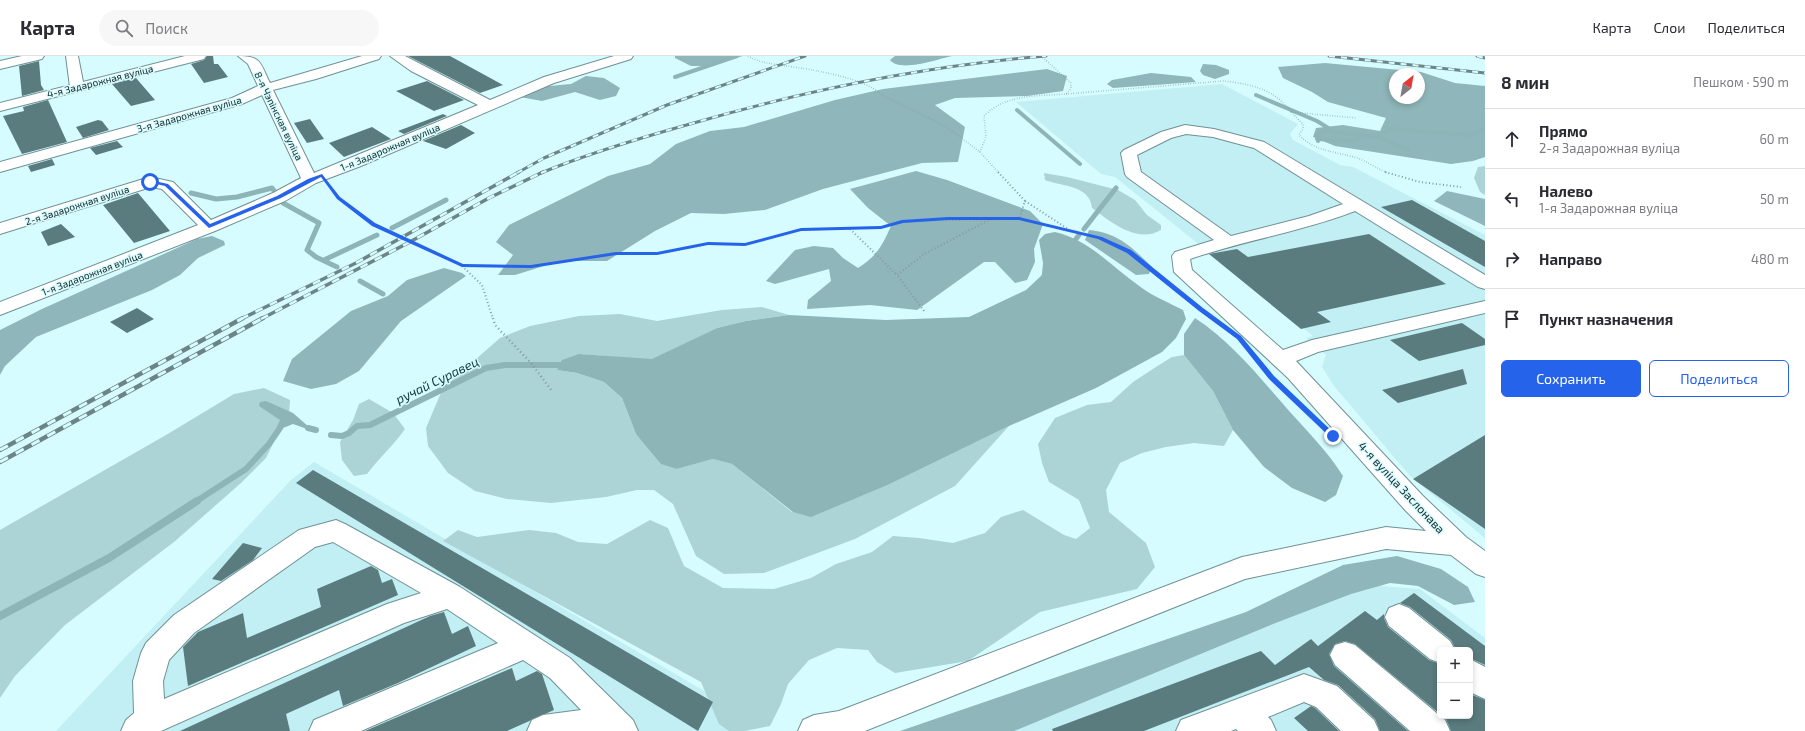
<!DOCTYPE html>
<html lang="ru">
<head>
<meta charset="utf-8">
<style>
	:root { --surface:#fff; --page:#f7f7f7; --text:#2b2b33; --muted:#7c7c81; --line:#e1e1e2; --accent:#2563eb }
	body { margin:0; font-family:"Exo 2",sans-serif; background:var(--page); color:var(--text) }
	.controls { position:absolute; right:12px; bottom:12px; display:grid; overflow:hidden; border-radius:6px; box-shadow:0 2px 6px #0003 }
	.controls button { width:36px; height:36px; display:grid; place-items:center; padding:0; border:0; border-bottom:1px solid var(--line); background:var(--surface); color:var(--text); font:20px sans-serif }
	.compass { position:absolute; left:1389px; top:12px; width:36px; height:36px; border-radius:50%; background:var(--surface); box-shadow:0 2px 6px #0003; rotate:31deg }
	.stop { position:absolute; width:12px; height:12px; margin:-9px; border:3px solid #2563eb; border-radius:50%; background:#fff }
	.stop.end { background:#2563eb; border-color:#fff; box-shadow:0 1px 4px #0008 }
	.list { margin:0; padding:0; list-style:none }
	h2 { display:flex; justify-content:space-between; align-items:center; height:52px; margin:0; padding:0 16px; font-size:17px }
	h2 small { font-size:13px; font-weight:400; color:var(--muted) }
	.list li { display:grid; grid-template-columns:26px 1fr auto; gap:12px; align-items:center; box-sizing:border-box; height:60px; padding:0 16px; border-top:1px solid var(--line) }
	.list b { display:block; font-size:15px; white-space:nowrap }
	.list p { margin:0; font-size:13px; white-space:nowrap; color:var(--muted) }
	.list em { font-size:13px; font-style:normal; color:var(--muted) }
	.actions { display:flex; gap:8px; padding:12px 16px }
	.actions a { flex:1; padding:9px 0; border:1px solid var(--accent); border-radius:6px; text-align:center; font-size:14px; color:var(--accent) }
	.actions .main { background:var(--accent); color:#fff }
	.icon { flex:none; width:22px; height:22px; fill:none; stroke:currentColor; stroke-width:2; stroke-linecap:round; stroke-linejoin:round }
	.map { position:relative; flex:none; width:1485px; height:675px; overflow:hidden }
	header { display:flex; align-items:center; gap:24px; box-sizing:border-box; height:56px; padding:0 20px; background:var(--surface); border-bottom:1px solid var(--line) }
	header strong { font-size:19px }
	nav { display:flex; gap:22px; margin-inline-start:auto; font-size:14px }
	.search { width:280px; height:36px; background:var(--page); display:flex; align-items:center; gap:10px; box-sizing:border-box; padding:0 14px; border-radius:22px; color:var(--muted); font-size:15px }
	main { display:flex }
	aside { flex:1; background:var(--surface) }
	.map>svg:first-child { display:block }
	.built { fill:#c1eff3; fill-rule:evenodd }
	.green { fill:#acd4d7 }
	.forest { fill:#8fb6ba; fill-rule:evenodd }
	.water { fill:#8db4b7 }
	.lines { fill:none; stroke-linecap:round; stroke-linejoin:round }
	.stream-far3 { stroke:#8db4b7; stroke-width:4 }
	.stream-far2 { stroke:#8db4b7; stroke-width:5 }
	.stream-far1 { stroke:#8db4b7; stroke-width:6 }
	.stream { stroke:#8db4b7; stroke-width:8 }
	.building { fill:#5a7c7f }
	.minor-casing { stroke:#6f9194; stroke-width:2 }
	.major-casing { stroke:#6f9194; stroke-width:2 }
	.path-far2 { stroke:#809b9d; stroke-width:1.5; stroke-dasharray:0.5 2; stroke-linecap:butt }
	.path-far1 { stroke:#809b9d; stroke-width:2; stroke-dasharray:1 2.5; stroke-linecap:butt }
	.path { stroke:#809b9d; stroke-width:2.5; stroke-dasharray:1 3; stroke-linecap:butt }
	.minor { fill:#fff; fill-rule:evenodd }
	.major { fill:#fff; fill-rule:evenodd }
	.rail-far2-casing { stroke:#6c8486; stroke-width:3 }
	.rail-far1-casing { stroke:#6c8486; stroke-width:3.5 }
	.rail-casing { stroke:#6c8486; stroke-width:4.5 }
	.rail-far2 { stroke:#d6fcff; stroke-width:2; stroke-dasharray:6; stroke-linecap:butt }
	.rail-far1 { stroke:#d6fcff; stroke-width:2.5; stroke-dasharray:8; stroke-linecap:butt }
	.rail { stroke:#d6fcff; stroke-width:3; stroke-dasharray:9; stroke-linecap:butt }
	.route { fill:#2563eb }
	.labels { text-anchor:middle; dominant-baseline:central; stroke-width:3; stroke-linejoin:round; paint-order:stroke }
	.far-street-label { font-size:10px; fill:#182627; stroke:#d6fcff }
	.street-label { font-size:12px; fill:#182627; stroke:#d6fcff }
	.water-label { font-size:13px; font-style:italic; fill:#12393c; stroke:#d6fcff }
</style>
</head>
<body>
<header>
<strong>Карта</strong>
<div class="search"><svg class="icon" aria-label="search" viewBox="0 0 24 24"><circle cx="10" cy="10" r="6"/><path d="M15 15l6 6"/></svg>Поиск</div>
<nav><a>Карта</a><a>Слои</a><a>Поделиться</a></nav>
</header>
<main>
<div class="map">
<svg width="1485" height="675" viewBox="0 0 1485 675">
	<rect width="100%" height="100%" fill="#d6fcff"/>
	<path class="built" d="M 1222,28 L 1298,68 L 1290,78 L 1293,84 L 1340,109 L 1353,111 L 1485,179 L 1485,482 L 1410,420 L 1334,330 L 1322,311 L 1326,299 L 1306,282 L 1313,280 L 1115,121 L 1101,118 L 1016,46 Z
		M 314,406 L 718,643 L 749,675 L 56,675 L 291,424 Z
		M 1356,528 L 1420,533 L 1485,582 L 1485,675 L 1013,675 ZM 1440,594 L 1470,594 L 1470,660 L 1440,660 Z"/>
	<path class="green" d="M 1485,110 L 1485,139 L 1480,136 L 1474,122 L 1478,111 Z
		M 1044,117 L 1067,121 L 1118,134 L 1135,144 L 1147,159 L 1161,169 L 1161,174 C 1137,188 1111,166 1092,152 C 1090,129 1063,131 1045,124 Z
		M 762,251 L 789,259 L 746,265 L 717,272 L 652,304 L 579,298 L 557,314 L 577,317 L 604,326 L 622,342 L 636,378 L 677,413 L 713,403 L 732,408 L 792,456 L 892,427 L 1009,370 L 955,430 L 855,483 L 764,517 L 724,518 L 696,500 L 673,448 L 654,434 L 637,434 L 606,441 L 551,447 L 507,443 L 475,435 L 448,417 L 428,390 L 426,372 L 443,332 L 500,282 L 530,270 L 579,260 L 620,258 L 657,265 L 722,254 Z
		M 1184,299 L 1213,335 L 1233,374 L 1224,390 L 1194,387 L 1166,391 L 1142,397 L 1120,407 L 1106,434 L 1109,456 L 1146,487 L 1155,511 L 1137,533 L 1040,556 L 968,605 L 895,617 L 877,606 L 868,594 L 837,592 L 809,604 L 788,628 L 781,648 L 770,670 L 744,675 L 729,675 L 719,668 L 701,626 L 443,485 L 458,474 L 477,481 L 529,474 L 556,477 L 578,486 L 607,488 L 650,464 L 668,472 L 684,510 L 723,532 L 774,533 L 811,522 L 836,508 L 872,496 L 893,480 L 919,482 L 953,487 L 985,477 L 1001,461 L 1023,454 L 1064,479 L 1076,483 L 1090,472 L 1079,444 L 1049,426 L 1042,407 L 1038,388 L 1055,362 L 1087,349 L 1111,346 L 1133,326 L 1159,309 L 1172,301 Z
		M 264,332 L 290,344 L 289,359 L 284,365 L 266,402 L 241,427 L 174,486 L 65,569 L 15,620 L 0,642 L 0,474 L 166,379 L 234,338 Z
		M 369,343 L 393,357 L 405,373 C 394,389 379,402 367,418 L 354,420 L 342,404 L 340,386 L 353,364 L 359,348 Z"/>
	<path class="forest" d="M 675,0 L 743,0 L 706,10 L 691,10 L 675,2 Z
		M 895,0 L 952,0 C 938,3 900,17 890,4 Z
		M 1325,7 L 1421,16 L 1455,27 L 1485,30 L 1485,101 L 1473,105 L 1451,108 L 1335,90 L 1313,81 L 1316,72 L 1343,69 L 1380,75 L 1386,62 L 1328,46 L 1312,36 L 1283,22 L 1278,11 ZM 1395,18 L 1419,18 L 1419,42 L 1395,42 Z
		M 1203,8 L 1216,9 L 1229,14 L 1229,18 L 1215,23 L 1203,19 L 1200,15 Z
		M 1047,13 L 1067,20 L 1063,35 L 1027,40 L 955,42 L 935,49 L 965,71 L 958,106 L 922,107 L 823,133 L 765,154 L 724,158 L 691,157 L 655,175 L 607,205 L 560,205 L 515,219 L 498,219 L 513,199 L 496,186 L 509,169 L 608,120 L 650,108 L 676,88 L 710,75 L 744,71 L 835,44 L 883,33 Z
		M 1151,17 L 1191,21 L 1196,26 L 1113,32 L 1107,28 L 1112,24 Z
		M 586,20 L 604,22 L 620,32 L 616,40 L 600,44 L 575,36 L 542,45 L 520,41 L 539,31 L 571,28 Z
		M 916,115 L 947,124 L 1030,155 L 1043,168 L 1034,193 L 1035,206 L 1027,224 L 1015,227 L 995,206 L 984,206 L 917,254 L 870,249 L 807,253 L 808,244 L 831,225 L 829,213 L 775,228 L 766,225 L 795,194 L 814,190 L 833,192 L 843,202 L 858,212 C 877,200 882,190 891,170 L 868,152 L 850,133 Z
		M 1447,135 L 1485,143 L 1485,170 L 1434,145 Z
		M 1089,174 C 1118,177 1132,191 1152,211 L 1149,218 L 1136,219 L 1085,184 Z
		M 212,180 L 224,185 L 225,189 L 198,202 L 180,219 L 152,234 L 36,281 L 5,310 L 0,319 L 0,274 L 42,253 L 197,183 Z
		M 444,212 L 462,217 L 466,220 L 401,265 L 359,315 L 336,328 L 311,333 L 283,325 L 292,303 L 351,255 L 388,240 L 407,224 Z
		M 1195,262 C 1232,286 1261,323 1290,356 C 1309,377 1328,396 1343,420 L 1336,439 L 1325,446 L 1292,432 L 1264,411 L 1233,374 L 1213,335 L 1184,299 L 1184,278 Z
		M 1397,500 L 1441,513 L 1468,531 L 1475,546 L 1454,549 L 1418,530 L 1390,527 L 1351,538 L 1273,568 L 1014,675 L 900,675 L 1246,556 L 1343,509 Z"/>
	<path class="water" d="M 1055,176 C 1090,184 1113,212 1142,232 C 1154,241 1170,247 1183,254 L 1186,263 L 1176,282 L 1162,296 L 1096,332 L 1009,370 L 892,427 L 811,461 L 793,456 L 732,408 L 713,403 L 677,413 L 661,408 L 636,378 L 622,342 L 604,326 L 577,317 L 557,314 L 562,304 L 579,298 L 652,303 L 717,272 L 746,265 L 789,259 L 886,264 L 969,261 L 1026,234 L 1041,220 L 1042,218 L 1043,207 L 1039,184 L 1045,178 Z
		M 266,345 L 293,357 L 309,371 L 307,373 L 293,368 L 283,372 L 277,371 L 280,364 L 259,350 L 260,346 Z"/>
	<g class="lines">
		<path class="stream-far3" d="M 675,21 L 737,0
			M 1256,39 L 1317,65 L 1333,75
			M 1017,54 L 1080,108
			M 1376,80 L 1408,94
			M 1317,83 L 1355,85 L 1362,79
			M 1318,85 L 1317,78 L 1325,75 L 1374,81 L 1391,73 L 1470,79 L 1485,73"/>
		<path class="stream-far2" d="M 191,137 L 216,143 L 237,141 L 272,132 L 275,136
			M 283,147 L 319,167 L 307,194 L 316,201 L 337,211
			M 392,172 L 446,144
			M 1084,173 L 1116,132
			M 1076,183 L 1079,179
			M 324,204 L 377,179
			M 360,225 L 383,238"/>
		<path class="stream-far1" d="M 308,372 L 316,374
			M 331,379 L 342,380 L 349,377 L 357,370 L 370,369 L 486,312 L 505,309 L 560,309
			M 195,446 L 246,413 L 269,388 L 280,372"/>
		<path class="stream" d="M 0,560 L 109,502 L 197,445"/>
	</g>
	<path class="building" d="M 207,0 L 213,0 L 214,8 L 218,8 L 228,21 L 204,27 L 191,8 L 204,4 Z
		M 408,0 L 450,0 L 503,29 L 480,37 Z
		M 39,5 L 41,29 L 44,34 L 22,40 L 19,10 Z
		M 136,22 L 155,44 L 131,50 L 112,28 Z
		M 427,25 L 464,44 L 434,55 L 396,35 Z
		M 48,44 L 67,86 L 22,98 L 3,60 L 24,55 L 23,51 Z
		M 443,58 L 447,60 L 404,78 L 398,75 Z
		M 310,63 L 324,83 L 307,87 L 294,67 Z
		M 98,64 L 102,65 L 109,74 L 83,82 L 76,71 Z
		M 461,69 L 475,77 L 446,93 L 423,85 Z
		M 372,71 L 391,83 L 344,101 L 329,87 Z
		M 117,85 L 123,91 L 96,99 L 90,92 Z
		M 52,103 L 55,109 L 31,116 L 28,110 Z
		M 138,137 L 170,175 L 134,187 L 103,149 Z
		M 1412,144 L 1485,185 L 1485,211 L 1381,151 Z
		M 61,168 L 75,181 L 48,190 L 41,176 Z
		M 1369,178 L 1446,228 L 1317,256 L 1331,266 L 1301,273 L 1209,198 L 1237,193 L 1248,201 Z
		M 137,252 L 154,263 L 127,277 L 110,266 Z
		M 1462,267 L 1485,283 L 1485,289 L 1419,305 L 1390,284 Z
		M 1463,313 L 1467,328 L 1398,347 L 1382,334 Z
		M 1485,379 L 1485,473 L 1413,423 Z
		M 313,414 L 713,646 L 698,675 L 296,427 Z
		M 243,487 L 262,492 L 253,504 L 221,525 L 212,523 Z
		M 371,510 L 378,514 L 382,527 L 392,523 L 398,539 L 188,630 L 183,591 L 198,576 L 243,557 L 247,582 L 321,551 L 317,533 Z
		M 1414,537 L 1485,590 L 1485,609 L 1470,602 L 1470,594 L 1456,594 L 1451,584 L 1410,551 L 1400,547 Z
		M 1365,555 L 1377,564 L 1384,558 L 1384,562 L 1388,571 L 1429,604 L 1440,608 L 1440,658 L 1355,588 L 1345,585 L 1335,588 L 1329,598 L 1334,610 L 1408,675 L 1380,675 L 1375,663 L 1338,629 L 1324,624 L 1309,611 L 1144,675 L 1053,675 L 1052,673 L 1261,595 L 1275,609 L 1311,583 L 1318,590 Z
		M 444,556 L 452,578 L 468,570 L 476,590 L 398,627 L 343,650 L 339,634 L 286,658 L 290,675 L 180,675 L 430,560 Z
		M 512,612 L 516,625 L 537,615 L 542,618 L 554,654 L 507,675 L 365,675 Z
		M 1470,638 L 1485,644 L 1485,675 L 1451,675 L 1446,663 L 1443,660 L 1470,660 Z
		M 1311,650 L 1315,652 L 1339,675 L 1308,675 L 1294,662 Z"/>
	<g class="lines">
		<defs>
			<path id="minor" d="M 22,0 L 44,0 L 42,3 L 0,13 L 0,5 Z
				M 66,0 L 78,0 L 84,31 L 82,34 L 72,34 L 70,31 Z
				M 238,0 C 262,0 260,7 270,27 L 362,0 L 381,0 L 379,3 L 316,23 L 273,34 L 314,117 L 478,49 L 411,15 L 390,0 L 405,0 L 490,44 L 544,21 L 614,0 L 633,0 L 631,3 L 554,27 L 361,110 L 316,127 L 285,145 L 215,175 L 0,259 L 0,246 L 198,169 L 162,133 L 151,131 L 0,178 L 0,167 L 150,121 L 173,126 L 211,164 L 273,137 L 301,122 L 262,39 L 242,48 L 0,116 L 0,106 L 232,42 L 258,30 L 248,8 Z
				M 1185,69 L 1214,73 L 1264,86 L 1485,219 L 1485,233 L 1478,231 L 1355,155 C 1301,176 1245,184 1190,203 L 1192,214 L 1283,294 L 1312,284 L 1485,245 L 1485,257 L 1318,296 L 1296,305 L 1423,440 L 1466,481 L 1485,495 L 1485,521 L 1476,518 L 1451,499 L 1386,493 L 1245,523 L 865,675 L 798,675 L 803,664 L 814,659 L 839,655 L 1242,501 L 1386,471 L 1426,475 L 1405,454 L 1288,322 L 1174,216 L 1172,200 L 1175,196 L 1214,184 L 1127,121 L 1125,118 L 1121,97 L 1124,94 L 1161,76 ZM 1186,78 L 1213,81 L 1254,92 L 1343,148 L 1309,160 L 1231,180 L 1141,116 L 1137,99 L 1171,82 Z
				M 336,464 L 345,468 L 460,531 L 570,602 L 633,664 L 638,675 L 527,675 L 532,664 L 543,659 L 581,654 L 550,622 L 523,604 L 361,675 L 309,675 L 314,664 L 498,587 L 447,553 L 404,567 L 161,675 L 121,675 L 126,664 L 134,657 L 133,625 L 141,597 L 146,587 L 174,559 L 299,474 ZM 333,486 L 421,537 L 387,548 L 164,643 L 163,625 L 169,604 L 194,577 L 315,491 Z
				M 1399,548 L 1409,552 L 1450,585 L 1455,594 L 1440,594 L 1440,607 L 1430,603 L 1389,570 L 1385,561 L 1389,552 Z
				M 1345,586 L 1355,589 L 1445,664 L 1450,675 L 1410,675 L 1335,609 L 1330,599 L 1335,589 Z
				M 1470,603 L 1485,611 L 1485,643 L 1470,636 Z
				M 1304,618 L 1337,630 L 1374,664 L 1379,675 L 1341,675 L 1316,651 L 1304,646 L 1268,661 L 1271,664 L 1276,675 L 1238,675 L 1236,673 L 1231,675 L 1176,675 L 1181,664 Z"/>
			<path id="major" d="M 185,0 L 206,0 L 204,3 L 0,55 L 0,47 Z"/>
		</defs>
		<use href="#minor" class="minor-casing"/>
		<use href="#major" class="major-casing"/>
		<path class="path-far2" d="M 748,0 C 760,7 773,8 787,10 C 809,13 866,22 880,38 L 945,70 L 980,96 L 999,117
			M 1066,38 L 1223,25 C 1243,27 1266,31 1281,45 C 1289,52 1295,61 1303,68 L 1303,73 L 1299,79 C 1316,97 1338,95 1360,103 C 1369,107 1378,113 1388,117
			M 1290,56 L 1357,62
			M 980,96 L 986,81 L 984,60 C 1005,38 1038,40 1066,38 L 1071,33 L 1071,27 L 1041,0"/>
		<path class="path-far1" d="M 998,116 L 1025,145 L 1019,163
			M 1385,116 L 1420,126 L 1461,131
			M 332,133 L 338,142 L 374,169 L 462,209 L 531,211 L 616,197 L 657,198 L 708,188 L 745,188 L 801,174 L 881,171 L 902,165 L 1019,163 L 1100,182 L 1129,195 L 1168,227
			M 1025,145 L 1068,173
			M 850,173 L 897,219
			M 462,210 L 482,229 L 493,263
			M 924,255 L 897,219 L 926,197 L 991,163"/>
		<path class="path" d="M 493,262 L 495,269 L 531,307 L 552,335"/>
		<use href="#minor" class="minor"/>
		<use href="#major" class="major"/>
		<defs>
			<path id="rail-far2" d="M 1329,0 L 1485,17
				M 1477,0 L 1485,2
				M 517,117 L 544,102 L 667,49 L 805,0
				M 541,117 C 589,97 640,82 690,68 C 807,34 925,10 1046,0"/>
			<path id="rail-far1" d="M 241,263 L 356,207 L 519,116
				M 261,263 L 408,187 L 489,142 L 543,116"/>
			<path id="rail" d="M 0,394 L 243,262
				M 0,406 L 263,262"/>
		</defs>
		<use href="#rail-far2" class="rail-far2-casing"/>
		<use href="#rail-far1" class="rail-far1-casing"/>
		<use href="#rail" class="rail-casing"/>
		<use href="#rail-far2" class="rail-far2"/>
		<use href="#rail-far1" class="rail-far1"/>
		<use href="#rail" class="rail"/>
	</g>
	<path class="route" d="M 322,118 L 340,141 L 375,167 L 463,208 L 531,209 L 616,196 L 657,196 L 708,186 L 745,187 L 801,172 L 881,170 L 902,164 L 948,161 L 1019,161 L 1102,181 L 1131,194 L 1203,252 L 1241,280 L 1274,320 L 1337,380 L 1336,382 L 1331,382 L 1269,323 L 1237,283 L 1199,255 L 1127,197 L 1098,183 L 1019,164 L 948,164 L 903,167 L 881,173 L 801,175 L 745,190 L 708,189 L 657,199 L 616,199 L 531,212 L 462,211 L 372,170 L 337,143 L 321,121 L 281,142 L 209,172 L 165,130 L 148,126 L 150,124 L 168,128 L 210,168 L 277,140 L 308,123 Z"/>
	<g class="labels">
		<g class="far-street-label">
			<text transform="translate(100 25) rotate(-14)">4-я Задарожная вуліца</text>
			<text transform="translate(189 58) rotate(-16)">3-я Задарожная вуліца</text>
			<text transform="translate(279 60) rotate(64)">8-я Чэпінская вуліца</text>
			<text transform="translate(390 91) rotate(-23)">1-я Задарожная вуліца</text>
			<text transform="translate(77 149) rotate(-18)">2-я Задарожная вуліца</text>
			<text transform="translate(92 217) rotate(-21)">1-я Задарожная вуліца</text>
		</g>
		<g class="street-label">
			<text transform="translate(1402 431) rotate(47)">4-я вуліца Заслонава</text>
		</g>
		<g class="water-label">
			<text transform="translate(437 324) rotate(-26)">ручай Суравец</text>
		</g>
	</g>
</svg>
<div class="controls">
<button>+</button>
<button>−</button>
</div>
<svg class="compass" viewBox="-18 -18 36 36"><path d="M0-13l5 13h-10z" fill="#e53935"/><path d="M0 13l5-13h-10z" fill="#7c7c81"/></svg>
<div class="stop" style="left:150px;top:126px"></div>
<div class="stop end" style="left:1333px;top:380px"></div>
</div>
<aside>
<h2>8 мин<small>Пешком · 590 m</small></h2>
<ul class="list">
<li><svg class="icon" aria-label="ahead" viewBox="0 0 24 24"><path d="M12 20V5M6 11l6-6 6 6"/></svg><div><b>Прямо</b><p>2-я Задарожная вуліца</p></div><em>60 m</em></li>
<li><svg class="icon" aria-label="left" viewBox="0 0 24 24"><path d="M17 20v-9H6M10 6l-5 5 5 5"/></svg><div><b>Налево</b><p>1-я Задарожная вуліца</p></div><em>50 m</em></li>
<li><svg class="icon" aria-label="right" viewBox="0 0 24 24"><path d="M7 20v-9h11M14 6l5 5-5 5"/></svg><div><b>Направо</b></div><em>480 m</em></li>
<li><svg class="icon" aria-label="arrive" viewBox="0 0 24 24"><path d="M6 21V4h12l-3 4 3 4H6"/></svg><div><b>Пункт назначения</b></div></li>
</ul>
<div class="actions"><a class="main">Сохранить</a><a>Поделиться</a></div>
</aside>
</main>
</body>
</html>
